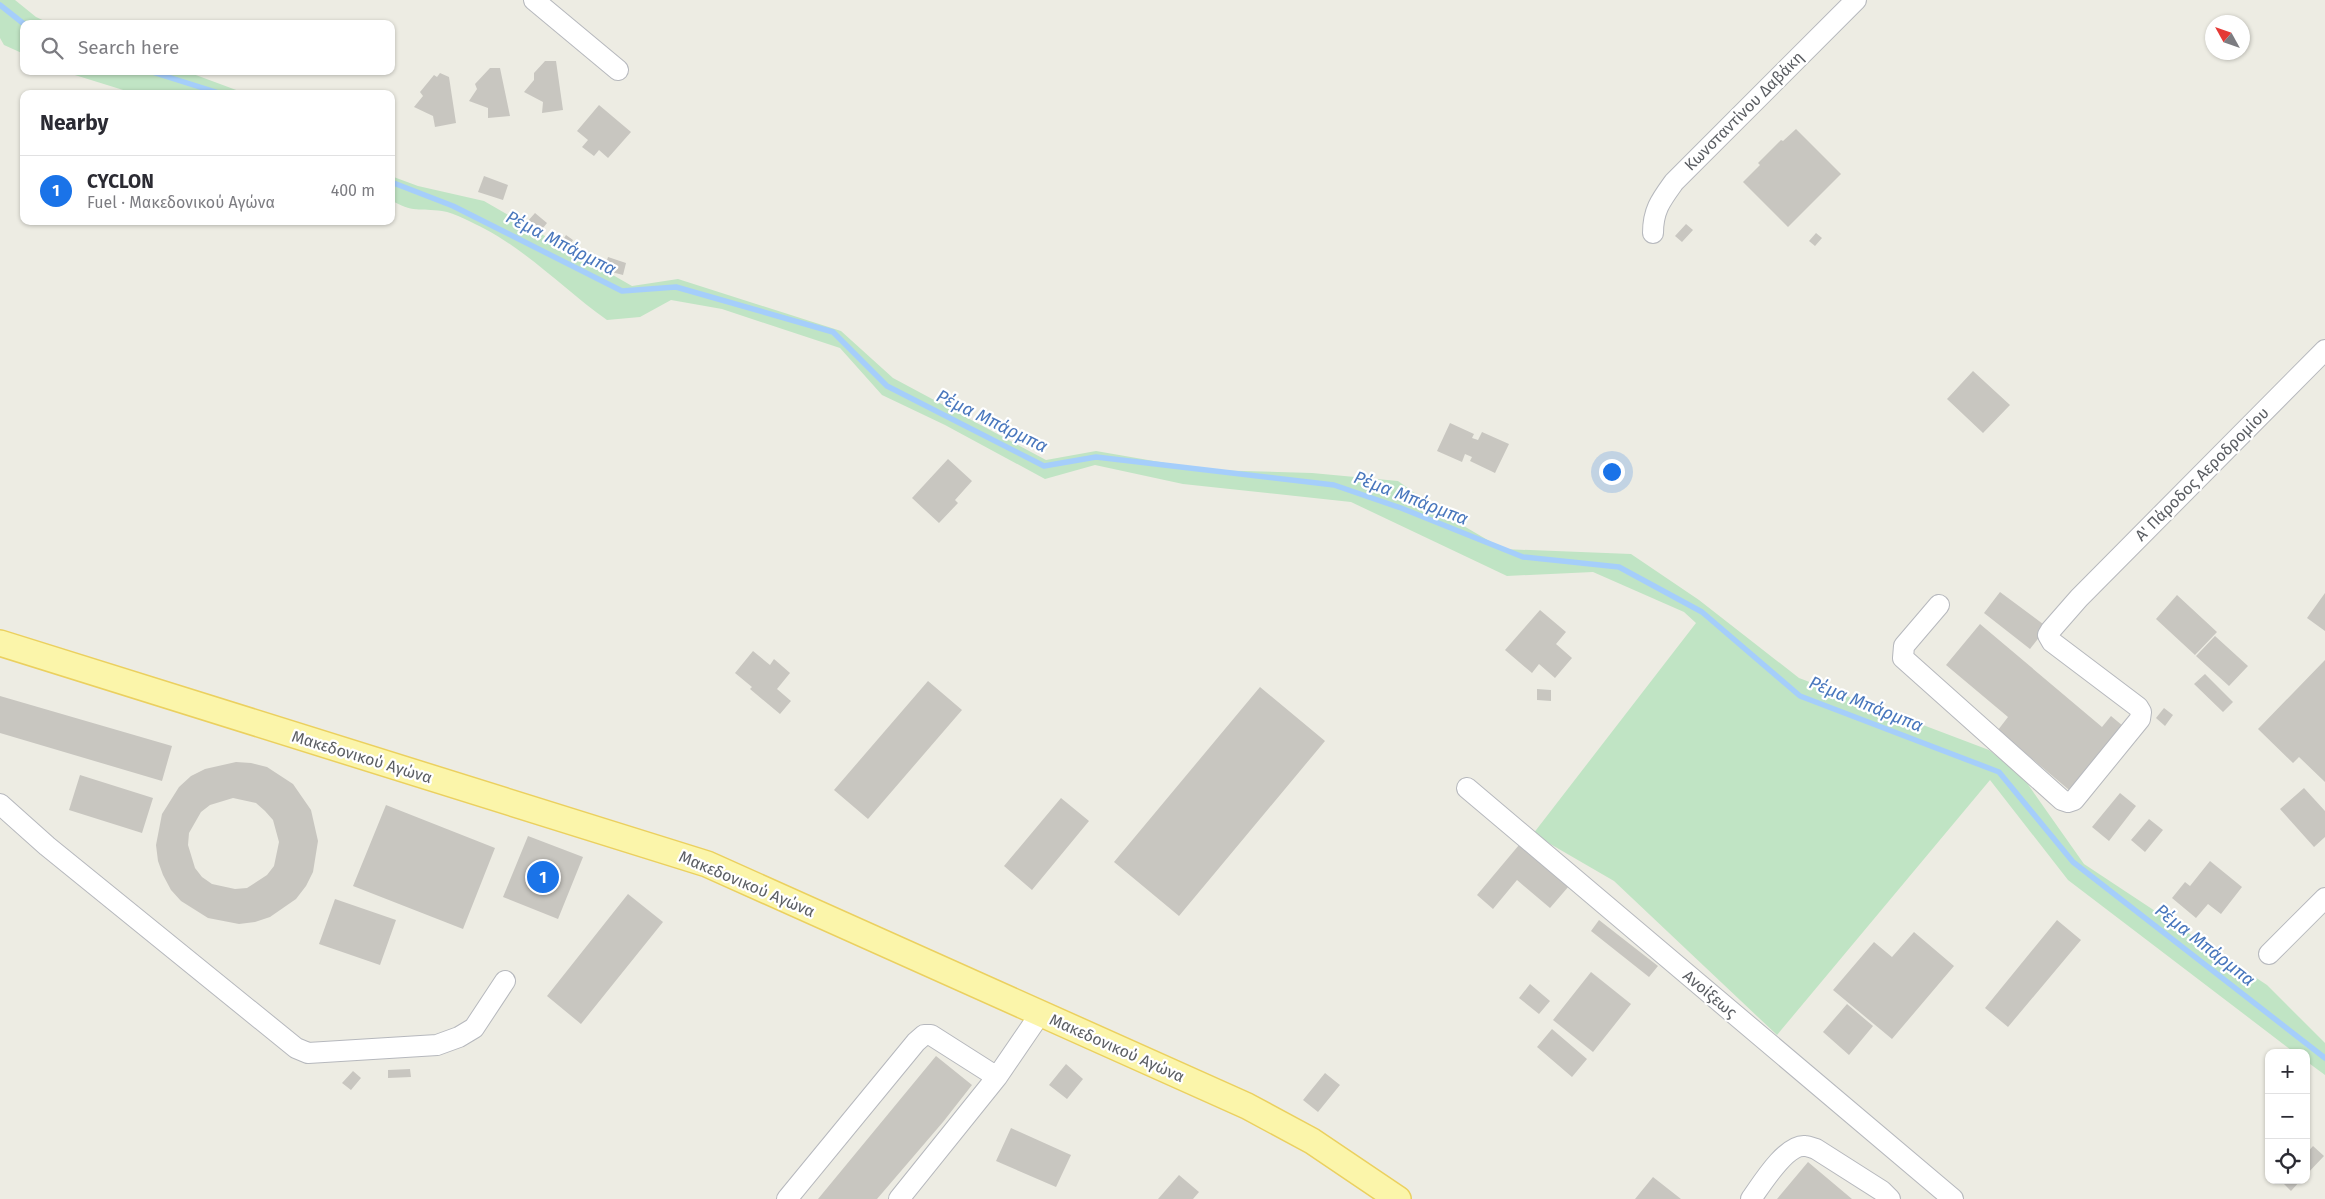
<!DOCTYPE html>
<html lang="en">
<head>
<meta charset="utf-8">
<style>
	:root { --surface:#fff; --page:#f7f7f7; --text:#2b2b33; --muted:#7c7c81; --line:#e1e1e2; --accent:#1a73e8 }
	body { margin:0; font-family:"Fira Sans",sans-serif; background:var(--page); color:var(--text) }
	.controls { position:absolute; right:15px; bottom:15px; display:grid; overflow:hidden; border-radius:10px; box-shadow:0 1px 4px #0004 }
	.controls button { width:45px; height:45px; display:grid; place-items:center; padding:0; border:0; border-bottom:1px solid var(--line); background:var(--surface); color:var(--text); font:25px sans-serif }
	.compass { position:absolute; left:2205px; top:15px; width:45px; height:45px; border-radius:50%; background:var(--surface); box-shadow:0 1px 4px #0004; rotate:310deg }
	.you { position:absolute; left:1611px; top:471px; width:18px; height:18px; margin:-12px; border:4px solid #fff; border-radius:50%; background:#1a73e8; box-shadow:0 0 0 8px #1a73e833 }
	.badge { display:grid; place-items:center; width:32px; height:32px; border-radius:50%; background:var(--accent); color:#fff; font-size:16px; font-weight:700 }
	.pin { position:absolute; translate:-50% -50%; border:2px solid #fff; box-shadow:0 1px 5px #0006 }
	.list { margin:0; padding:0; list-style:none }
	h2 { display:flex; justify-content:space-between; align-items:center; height:65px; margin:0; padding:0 20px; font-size:21px }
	h2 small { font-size:16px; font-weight:400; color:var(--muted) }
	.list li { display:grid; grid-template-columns:32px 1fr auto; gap:15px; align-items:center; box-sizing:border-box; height:70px; padding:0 20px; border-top:1px solid var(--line) }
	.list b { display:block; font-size:19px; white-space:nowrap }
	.list p { margin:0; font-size:16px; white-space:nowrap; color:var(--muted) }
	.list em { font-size:16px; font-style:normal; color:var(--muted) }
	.icon { flex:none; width:28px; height:28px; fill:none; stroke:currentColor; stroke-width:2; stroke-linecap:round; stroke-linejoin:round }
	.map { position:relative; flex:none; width:2325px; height:1199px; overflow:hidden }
	.search { position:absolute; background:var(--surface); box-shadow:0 1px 4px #0004; left:20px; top:20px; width:375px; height:55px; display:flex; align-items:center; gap:12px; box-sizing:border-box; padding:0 18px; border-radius:10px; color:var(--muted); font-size:19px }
	.panel { position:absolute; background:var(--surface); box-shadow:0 1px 4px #0004; left:20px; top:90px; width:375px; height:135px; border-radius:10px }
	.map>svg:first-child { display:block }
	.green { fill:#c0e4c4 }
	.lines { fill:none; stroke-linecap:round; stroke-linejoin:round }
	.stream { stroke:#a5cefb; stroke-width:5.5 }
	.building { fill:#c8c6c0; fill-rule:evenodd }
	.minor-casing { stroke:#b6b8bd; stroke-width:22 }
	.major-casing { stroke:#ebd05f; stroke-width:28 }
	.minor { stroke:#fff; stroke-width:20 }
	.major { stroke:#fbf5aa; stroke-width:25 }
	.labels { text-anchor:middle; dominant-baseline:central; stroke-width:4.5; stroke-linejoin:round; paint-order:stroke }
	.street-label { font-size:16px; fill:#5b5e63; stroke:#fff }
	.water-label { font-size:18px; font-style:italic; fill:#4977bd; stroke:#fff }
</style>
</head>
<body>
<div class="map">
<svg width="2325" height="1199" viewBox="0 0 2325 1199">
	<rect width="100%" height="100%" fill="#edece3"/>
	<path class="green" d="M 0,0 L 15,0 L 36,17 L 51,24 L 24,24 L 24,54 L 4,45 L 0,38 Z
		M 62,71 L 185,71 L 247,94 L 136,94 Z
		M 391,176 L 418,186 L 484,201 L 632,286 L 678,279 L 841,331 L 893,378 L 1046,460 L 1096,451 L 1206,470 L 1312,473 L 1398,481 L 1445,515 L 1503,549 L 1631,554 L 1699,600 L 1799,678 L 1989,750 L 2022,776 L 2084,864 L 2267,985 L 2325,1043 L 2325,1075 L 2306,1061 L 2306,1053 L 2295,1053 L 2068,880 L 1990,780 L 1777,1035 L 1614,881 L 1533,834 L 1696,623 L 1684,612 L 1593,572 L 1507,576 L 1351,502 L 1183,484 L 1095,465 L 1045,479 L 945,425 L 882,395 L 840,348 L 722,309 L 671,300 L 640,317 L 607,320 C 566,291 530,253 485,229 C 473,223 455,213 442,211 C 420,208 412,213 391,200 Z"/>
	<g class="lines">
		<path class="stream" d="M 0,5 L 24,24
			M 149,71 L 222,94
			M 391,182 L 453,206 L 622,291 L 676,287 L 833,332 L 887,386 L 1044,466 L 1096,457 L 1334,485 L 1401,508 L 1523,557 L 1619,567 L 1702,612 L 1800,696 L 1999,772 L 2073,862 L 2325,1058"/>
	</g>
	<path class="building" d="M 545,61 L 556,61 L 563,110 L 542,113 L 543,102 L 524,92 L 534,80 L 534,73 Z
		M 490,68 L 500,68 L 510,116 L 488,118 L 488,108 L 469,101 L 477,89 L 475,84 Z
		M 440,73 L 449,77 L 456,123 L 435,127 L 433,116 L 414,107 L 423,96 L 420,92 L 434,75 L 437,77 Z
		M 599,105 L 631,132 L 608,158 L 599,150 L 594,156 L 582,147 L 588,140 L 577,131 Z
		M 1796,129 L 1841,174 L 1788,227 L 1743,182 L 1760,165 L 1758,163 L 1781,140 L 1783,141 Z
		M 484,176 L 508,185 L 503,200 L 478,192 Z
		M 535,213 L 547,223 L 539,233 L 527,222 Z
		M 1686,224 L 1693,230 L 1682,242 L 1675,236 Z
		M 1816,233 L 1822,238 L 1815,246 L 1809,241 Z
		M 566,235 L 573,240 L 569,247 L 561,243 Z
		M 608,257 L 626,263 L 623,275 L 604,270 Z
		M 1973,371 L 2010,405 L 1983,433 L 1947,399 Z
		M 1450,423 L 1474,434 L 1472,438 L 1478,440 L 1482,432 L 1509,444 L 1495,473 L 1470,461 L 1472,457 L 1465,454 L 1462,462 L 1437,451 Z
		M 948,459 L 972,481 L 955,500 L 958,503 L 939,523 L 912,498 Z
		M 2000,592 L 2047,627 L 2030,649 L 1984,613 Z
		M 2325,593 L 2325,631 L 2307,618 Z
		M 2177,595 L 2217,632 L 2195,655 L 2156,619 Z
		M 1540,610 L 1566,632 L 1556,644 L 1572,658 L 1555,678 L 1539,664 L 1532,673 L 1505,650 Z
		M 1980,624 L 2102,727 L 2111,716 L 2129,731 L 2075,795 L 1998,730 L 2008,717 L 1946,665 Z
		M 2215,636 L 2248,666 L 2229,686 L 2196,656 Z
		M 753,651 L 770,665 L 774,659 L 790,673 L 777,689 L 791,701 L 780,714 L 750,689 L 752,687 L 735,673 Z
		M 2325,660 L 2325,782 L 2299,757 L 2293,763 L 2258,729 Z
		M 2205,674 L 2233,702 L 2223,712 L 2194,684 Z
		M 928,681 L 962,710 L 868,819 L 834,790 Z
		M 1260,687 L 1325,741 L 1179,916 L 1114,862 Z
		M 1537,689 L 1551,690 L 1551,701 L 1537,700 Z
		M 0,696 L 172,746 L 162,781 L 0,733 Z
		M 2164,708 L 2173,715 L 2165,726 L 2156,718 Z
		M 236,762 L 251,763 L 267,767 L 293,784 L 311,810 L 318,841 L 313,872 L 306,886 L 296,899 L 270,917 L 255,922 L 239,924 L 208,918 L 181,901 L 171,890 L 163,875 L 158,861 L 156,845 L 162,814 L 179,787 L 191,776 L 205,769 ZM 233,798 L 256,803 L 265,811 L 273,820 L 279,842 L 274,866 L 267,875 L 247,888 L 235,889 L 212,884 L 202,877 L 195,868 L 188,845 L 189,833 L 201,812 L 210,805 Z
		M 80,775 L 153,798 L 142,833 L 69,810 Z
		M 2304,788 L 2325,811 L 2325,837 L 2314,847 L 2280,809 Z
		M 2120,793 L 2136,806 L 2109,841 L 2092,827 Z
		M 1061,798 L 1089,821 L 1032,890 L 1004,866 Z
		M 386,805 L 495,848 L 463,929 L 353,886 Z
		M 2149,819 L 2163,830 L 2145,852 L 2131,840 Z
		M 528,836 L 583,857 L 558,919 L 503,897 Z
		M 1519,845 L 1569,886 L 1550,908 L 1517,880 L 1493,909 L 1477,895 Z
		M 2210,861 L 2242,887 L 2221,914 L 2208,904 L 2196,918 L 2172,898 L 2185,882 L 2190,886 Z
		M 628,894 L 663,922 L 581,1024 L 547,996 Z
		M 335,899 L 396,920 L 380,965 L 319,944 Z
		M 1599,920 L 1658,966 L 1649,977 L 1591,931 Z
		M 2057,920 L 2081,940 L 2008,1027 L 1985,1008 Z
		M 1914,932 L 1954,966 L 1892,1039 L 1833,990 L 1874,942 L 1892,957 Z
		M 1591,972 L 1631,1004 L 1593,1052 L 1553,1020 Z
		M 1530,984 L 1550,1001 L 1539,1014 L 1519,998 Z
		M 1847,1004 L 1873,1026 L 1849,1055 L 1823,1032 Z
		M 1552,1029 L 1587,1059 L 1572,1077 L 1537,1047 Z
		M 936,1056 L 972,1085 L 943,1122 L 877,1199 L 818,1199 Z
		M 1066,1064 L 1083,1079 L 1067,1099 L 1049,1085 Z
		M 410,1069 L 411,1077 L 388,1078 L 388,1070 Z
		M 353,1071 L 361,1078 L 351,1090 L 342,1083 Z
		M 1325,1073 L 1340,1085 L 1318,1112 L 1303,1100 Z
		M 1011,1128 L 1071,1155 L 1056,1187 L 996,1161 Z
		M 2313,1146 L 2324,1156 L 2306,1175 L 2306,1154 Z
		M 1808,1162 L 1852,1199 L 1777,1199 Z
		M 1179,1175 L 1199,1192 L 1193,1199 L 1158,1199 Z
		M 1653,1177 L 1681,1199 L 1635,1199 Z
		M 2280,1180 L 2301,1180 L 2291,1191 Z"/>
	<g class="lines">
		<defs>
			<path id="minor" d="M 534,0 L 618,70
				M 1653,233 C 1653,210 1661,200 1674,182 L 1856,0
				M 1939,605 L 1904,646 L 1903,658 L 2062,800 L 2068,802 L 2074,800 L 2140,719 L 2141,712 L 2138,707 L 2052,642 L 2048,635 L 2051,630 L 2079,598 L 2325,350
				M 1467,788 L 1953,1199
				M 0,804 L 47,846 L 296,1048 L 308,1053 L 437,1045 L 459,1037 L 474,1028 L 505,981
				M 2269,954 L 2325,898
				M 787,1199 L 916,1042 L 924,1035 L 931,1035 L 997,1077
				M 899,1199 L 997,1077 L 1040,1014
				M 1751,1199 C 1761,1185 1786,1144 1805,1146 C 1808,1146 1813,1148 1816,1149 L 1882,1191 L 1890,1199"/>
			<path id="major" d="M 0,643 L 707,864 L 1247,1106 L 1312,1141 L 1398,1199"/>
		</defs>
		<use href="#minor" class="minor-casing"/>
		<use href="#major" class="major-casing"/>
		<use href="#minor" class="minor"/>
		<use href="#major" class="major"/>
	</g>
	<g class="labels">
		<g class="street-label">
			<text transform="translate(1744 111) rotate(-45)">Κωνσταντίνου Δαβάκη</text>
			<text transform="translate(2202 474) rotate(-45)">Α' Πάροδος Αεροδρομίου</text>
			<text transform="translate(362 757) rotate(17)">Μακεδονικού Αγώνα</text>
			<text transform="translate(747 884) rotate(23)">Μακεδονικού Αγώνα</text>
			<text transform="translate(1710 994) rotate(40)">Ανοίξεως</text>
			<text transform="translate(1117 1048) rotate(24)">Μακεδονικού Αγώνα</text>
		</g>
		<g class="water-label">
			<text transform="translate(561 243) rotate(27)">Ρέμα Μπάρμπα</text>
			<text transform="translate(992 421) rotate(26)">Ρέμα Μπάρμπα</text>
			<text transform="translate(1411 498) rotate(21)">Ρέμα Μπάρμπα</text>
			<text transform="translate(1866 704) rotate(22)">Ρέμα Μπάρμπα</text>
			<text transform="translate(2205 945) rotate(38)">Ρέμα Μπάρμπα</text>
		</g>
	</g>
</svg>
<div class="controls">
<button>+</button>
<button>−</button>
<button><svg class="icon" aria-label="locate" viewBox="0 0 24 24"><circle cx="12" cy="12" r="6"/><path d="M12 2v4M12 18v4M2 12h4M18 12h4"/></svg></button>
</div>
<svg class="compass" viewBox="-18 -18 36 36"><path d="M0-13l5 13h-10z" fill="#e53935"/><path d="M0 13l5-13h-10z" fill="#7c7c81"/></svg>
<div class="you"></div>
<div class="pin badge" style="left:543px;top:877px">1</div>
<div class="search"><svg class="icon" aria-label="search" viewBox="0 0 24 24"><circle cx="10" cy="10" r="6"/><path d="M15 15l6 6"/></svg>Search here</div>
<section class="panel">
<h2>Nearby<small></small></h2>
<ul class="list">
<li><span class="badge">1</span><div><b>CYCLON</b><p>Fuel · Μακεδονικού Αγώνα</p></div><em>400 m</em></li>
</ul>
</section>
</div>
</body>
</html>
